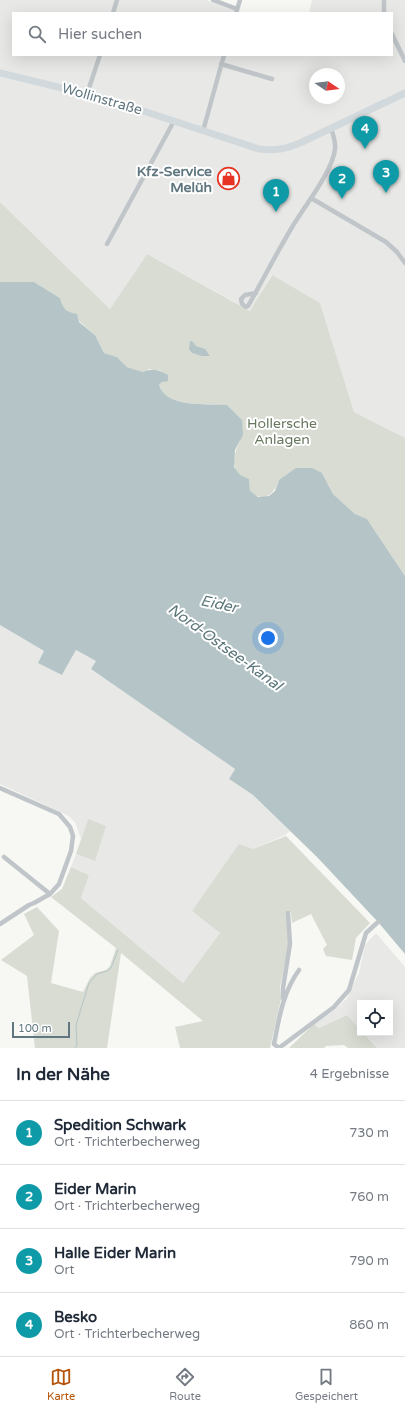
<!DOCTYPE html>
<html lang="de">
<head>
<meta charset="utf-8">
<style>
	:root { --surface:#fff; --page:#f2f2f3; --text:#1f2937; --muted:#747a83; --line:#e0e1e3; --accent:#b45309 }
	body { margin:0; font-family:"Varela Round",sans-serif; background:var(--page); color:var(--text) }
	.controls { position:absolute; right:12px; bottom:12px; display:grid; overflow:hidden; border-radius:0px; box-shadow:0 4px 16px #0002 }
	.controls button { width:36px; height:36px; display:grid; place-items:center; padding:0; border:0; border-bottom:1px solid var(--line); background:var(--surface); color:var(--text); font:20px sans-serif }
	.compass { position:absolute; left:309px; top:68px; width:36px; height:36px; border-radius:50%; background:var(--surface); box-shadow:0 4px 16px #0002; rotate:103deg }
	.scale { position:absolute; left:12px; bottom:10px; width:58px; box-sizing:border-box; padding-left:4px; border:2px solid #617780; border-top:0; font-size:11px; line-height:14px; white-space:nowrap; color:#617780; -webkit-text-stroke:3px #fff; paint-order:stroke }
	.you { position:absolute; left:268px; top:638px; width:14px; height:14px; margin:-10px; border:3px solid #fff; border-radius:50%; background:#1a73e8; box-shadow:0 0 0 6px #1a73e833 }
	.badge { display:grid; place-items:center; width:26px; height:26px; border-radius:50%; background:var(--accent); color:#fff; font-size:13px; font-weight:700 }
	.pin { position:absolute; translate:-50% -33px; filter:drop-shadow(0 1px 2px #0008) }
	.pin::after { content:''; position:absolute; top:21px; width:14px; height:12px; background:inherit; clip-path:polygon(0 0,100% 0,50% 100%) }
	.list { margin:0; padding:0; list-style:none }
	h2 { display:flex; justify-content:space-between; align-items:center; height:52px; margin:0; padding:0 16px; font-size:17px }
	h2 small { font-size:13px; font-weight:400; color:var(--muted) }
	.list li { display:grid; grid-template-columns:26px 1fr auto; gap:12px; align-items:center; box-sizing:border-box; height:64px; padding:0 16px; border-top:1px solid var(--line) }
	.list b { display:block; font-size:15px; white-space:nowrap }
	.list p { margin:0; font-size:13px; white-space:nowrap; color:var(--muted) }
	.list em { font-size:13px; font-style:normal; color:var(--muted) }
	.icon { flex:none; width:22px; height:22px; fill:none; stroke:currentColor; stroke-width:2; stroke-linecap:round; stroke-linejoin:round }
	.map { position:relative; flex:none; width:405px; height:1048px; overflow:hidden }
	.search { position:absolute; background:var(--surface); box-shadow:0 4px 16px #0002; left:12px; right:12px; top:12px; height:44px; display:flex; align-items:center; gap:10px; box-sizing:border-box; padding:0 14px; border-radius:0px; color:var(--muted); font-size:15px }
	.sheet { height:308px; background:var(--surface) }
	nav { display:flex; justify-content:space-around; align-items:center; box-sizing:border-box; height:56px; border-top:1px solid var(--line); background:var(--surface); font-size:11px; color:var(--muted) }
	nav a { display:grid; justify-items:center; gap:2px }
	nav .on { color:var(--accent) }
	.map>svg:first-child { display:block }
	.built { fill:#e8e8e7; fill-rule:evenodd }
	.green { fill:#d8dcd3 }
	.water { fill:#b5c5c7 }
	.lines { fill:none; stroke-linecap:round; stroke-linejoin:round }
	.stream { stroke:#b5c5c7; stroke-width:1 }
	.street { stroke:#bfc5c8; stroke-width:4.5 }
	.secondary { stroke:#d2d9dc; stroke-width:7 }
	.labels { text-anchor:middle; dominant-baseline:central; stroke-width:4; stroke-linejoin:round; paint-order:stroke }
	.street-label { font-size:14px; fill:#617780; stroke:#fff }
	.poi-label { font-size:14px; font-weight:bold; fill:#617780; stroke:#fff; text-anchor:end }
	.park-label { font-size:14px; fill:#687860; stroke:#fff }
	.water-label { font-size:15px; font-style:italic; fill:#5c777b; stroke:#fff }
</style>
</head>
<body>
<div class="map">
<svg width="405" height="1048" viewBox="0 0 405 1048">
	<rect width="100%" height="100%" fill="#f7f7f4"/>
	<path class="built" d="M 0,0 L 206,0 L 243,13 L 13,13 L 13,55 L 392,55 L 392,13 L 309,13 L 312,0 L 405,0 L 405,438 L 354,412 L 320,303 L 271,275 L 251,311 L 147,254 L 110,309 L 0,202 ZM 315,74 L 339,74 L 339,98 L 315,98 Z
		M 0,625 L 44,651 L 63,674 L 76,650 L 97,661 L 91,669 L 235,769 L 229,779 L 253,795 L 290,831 L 285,835 L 253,849 L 192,911 L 220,933 L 183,983 L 81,898 L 89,875 L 71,867 L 76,854 L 95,861 L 88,819 L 81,839 L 75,822 L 67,815 L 0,784 Z
		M 376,933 L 405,967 L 405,1048 L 377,1048 L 363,1033 L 390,1033 L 390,1003 L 360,1003 L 360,1029 L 347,1015 L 319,1028 L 314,1024 L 336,1009 L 347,998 L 359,973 L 365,945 Z"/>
	<path class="green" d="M 0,202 L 110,309 L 147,254 L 250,311 L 272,275 L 320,303 L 354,412 L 405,438 L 405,576 L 367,519 L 355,514 L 333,494 L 322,473 L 279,480 C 273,496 265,502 250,492 L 249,479 C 246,478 242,477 239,475 C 230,466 235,451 240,441 L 227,405 C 207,403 167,409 159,385 L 162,382 L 161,371 L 149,369 L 143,372 L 127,367 L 117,357 L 104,353 L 95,335 L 63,307 L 60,298 L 34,282 L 0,282 Z
		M 88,819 L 106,826 L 95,861 L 76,854 Z
		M 286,836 L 370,923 L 356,938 L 352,960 L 326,956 L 323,949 L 327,945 L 311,914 L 292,923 L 291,912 L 286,913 L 289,944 L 280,987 L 281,999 L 270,1048 L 180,1048 L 175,1027 L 203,1021 L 121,953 L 107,1048 L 35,1048 L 27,976 L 1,960 L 34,935 L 24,914 L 37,907 L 59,931 L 51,983 L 83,992 L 90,978 L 95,973 L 106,970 L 110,966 L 116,948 L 51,897 L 62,889 L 71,867 L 89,875 L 81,898 L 183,983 L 220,933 L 192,911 L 239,844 L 253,849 Z
		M 347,1015 L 360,1029 L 360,1033 L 363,1033 L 377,1048 L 348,1048 L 344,1045 L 326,1046 L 324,1048 L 289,1048 L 314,1024 L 319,1028 Z"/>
	<path class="water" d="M 0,282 L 34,282 L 60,298 C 63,309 66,312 77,314 L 79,322 L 95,335 L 104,353 L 117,357 L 127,367 L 143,372 C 152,368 159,370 168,375 L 168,381 L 162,382 L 159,385 C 167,409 207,403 227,405 L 242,420 L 243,435 L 235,450 L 234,467 L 240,475 L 249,479 L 250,491 L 258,497 L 269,496 L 275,491 L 279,480 L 296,468 L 312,468 L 322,473 L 333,494 L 355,514 L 367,519 L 405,576 L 405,954 L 378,922 L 317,857 L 253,795 L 229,779 L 235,769 L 91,669 L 96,661 L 76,650 L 62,675 L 38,663 L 44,651 L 0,625 Z
		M 190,341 L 193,342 L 196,346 L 205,349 L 210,356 L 202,356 L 192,353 L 189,349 Z"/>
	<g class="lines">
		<path class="stream" d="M 75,1048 L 77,1045 L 76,1025 L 89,983 L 97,974 L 107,971 L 111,968 L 118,950"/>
		<path class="street" d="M 213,0 L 237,9
			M 384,0 L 384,13
			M 113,13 L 117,0
			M 236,13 L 240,0
			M 392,34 L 405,61
			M 221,64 L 272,79
			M 87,94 L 100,55
			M 203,131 L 224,55
			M 311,198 L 386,242 L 397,252 L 405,263
			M 107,244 L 174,121
			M 256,293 L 245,295 L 241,299 L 242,304 L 246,307 L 248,306 C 263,280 276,254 291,229 C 303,208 333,171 335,149 C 336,142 333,135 331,128
			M 0,788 L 59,814 L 70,827 L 73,836 L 71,851 L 59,884 L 50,894 L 34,903 L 29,905 L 0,924
			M 4,857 L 50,894
			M 299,970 C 283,992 279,1018 274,1044 L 279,1048 L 334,1007 L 349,990 L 366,933 L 378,922
			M 283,998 L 283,988 L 290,944 L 288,913"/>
		<path class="secondary" d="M 0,73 L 87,94 L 131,107 L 259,149 C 276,151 285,149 300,143 L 405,93"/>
	</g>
	<defs>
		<symbol id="shop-ring" viewBox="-11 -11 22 22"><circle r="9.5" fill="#fff" stroke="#e73324" stroke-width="1.5"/><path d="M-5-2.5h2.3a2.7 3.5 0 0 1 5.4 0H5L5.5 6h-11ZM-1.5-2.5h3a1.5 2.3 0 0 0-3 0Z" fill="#e73324"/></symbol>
	</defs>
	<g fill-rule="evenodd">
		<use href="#shop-ring" x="216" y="166" width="25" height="25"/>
	</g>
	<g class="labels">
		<g class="street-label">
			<text transform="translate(102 99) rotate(16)">Wollinstraße</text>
		</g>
		<g class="poi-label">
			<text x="212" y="171">Kfz-Service<tspan x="212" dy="16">Melüh</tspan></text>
		</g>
		<g class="park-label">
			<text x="282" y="423">Hollersche<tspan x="282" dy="16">Anlagen</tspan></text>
		</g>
		<g class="water-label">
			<text transform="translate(219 604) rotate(12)">Eider</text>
			<text transform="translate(225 647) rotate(36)">Nord-Ostsee-Kanal</text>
		</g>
	</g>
</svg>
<div class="controls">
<button><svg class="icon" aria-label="locate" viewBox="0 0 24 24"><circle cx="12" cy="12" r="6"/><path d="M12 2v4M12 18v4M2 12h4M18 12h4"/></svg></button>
</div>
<svg class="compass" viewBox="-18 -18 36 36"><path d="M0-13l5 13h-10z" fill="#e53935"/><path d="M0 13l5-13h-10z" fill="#747a83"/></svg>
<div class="scale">100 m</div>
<div class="you"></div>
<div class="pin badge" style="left:276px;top:212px;background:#0f9aa8">1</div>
<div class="pin badge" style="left:342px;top:199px;background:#0f9aa8">2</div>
<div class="pin badge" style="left:386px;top:193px;background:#0f9aa8">3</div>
<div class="pin badge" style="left:365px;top:149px;background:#0f9aa8">4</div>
<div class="search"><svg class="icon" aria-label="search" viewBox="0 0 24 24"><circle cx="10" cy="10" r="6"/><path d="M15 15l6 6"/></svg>Hier suchen</div>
</div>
<section class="sheet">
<h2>In der Nähe<small>4 Ergebnisse</small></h2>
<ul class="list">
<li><span class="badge" style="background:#0f9aa8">1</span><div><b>Spedition Schwark</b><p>Ort · Trichterbecherweg</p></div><em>730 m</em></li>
<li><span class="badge" style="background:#0f9aa8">2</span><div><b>Eider Marin</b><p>Ort · Trichterbecherweg</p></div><em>760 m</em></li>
<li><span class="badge" style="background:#0f9aa8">3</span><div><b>Halle Eider Marin</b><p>Ort</p></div><em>790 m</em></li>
<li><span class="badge" style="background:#0f9aa8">4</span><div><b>Besko</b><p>Ort · Trichterbecherweg</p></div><em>860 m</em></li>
</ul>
</section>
<nav>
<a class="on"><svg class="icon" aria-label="map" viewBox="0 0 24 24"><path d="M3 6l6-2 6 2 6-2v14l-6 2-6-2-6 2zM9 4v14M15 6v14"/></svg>Karte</a>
<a><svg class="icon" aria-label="directions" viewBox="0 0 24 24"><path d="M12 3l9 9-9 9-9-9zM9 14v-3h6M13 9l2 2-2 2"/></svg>Route</a>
<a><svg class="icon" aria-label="saved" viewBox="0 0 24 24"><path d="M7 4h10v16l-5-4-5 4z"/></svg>Gespeichert</a>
</nav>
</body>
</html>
